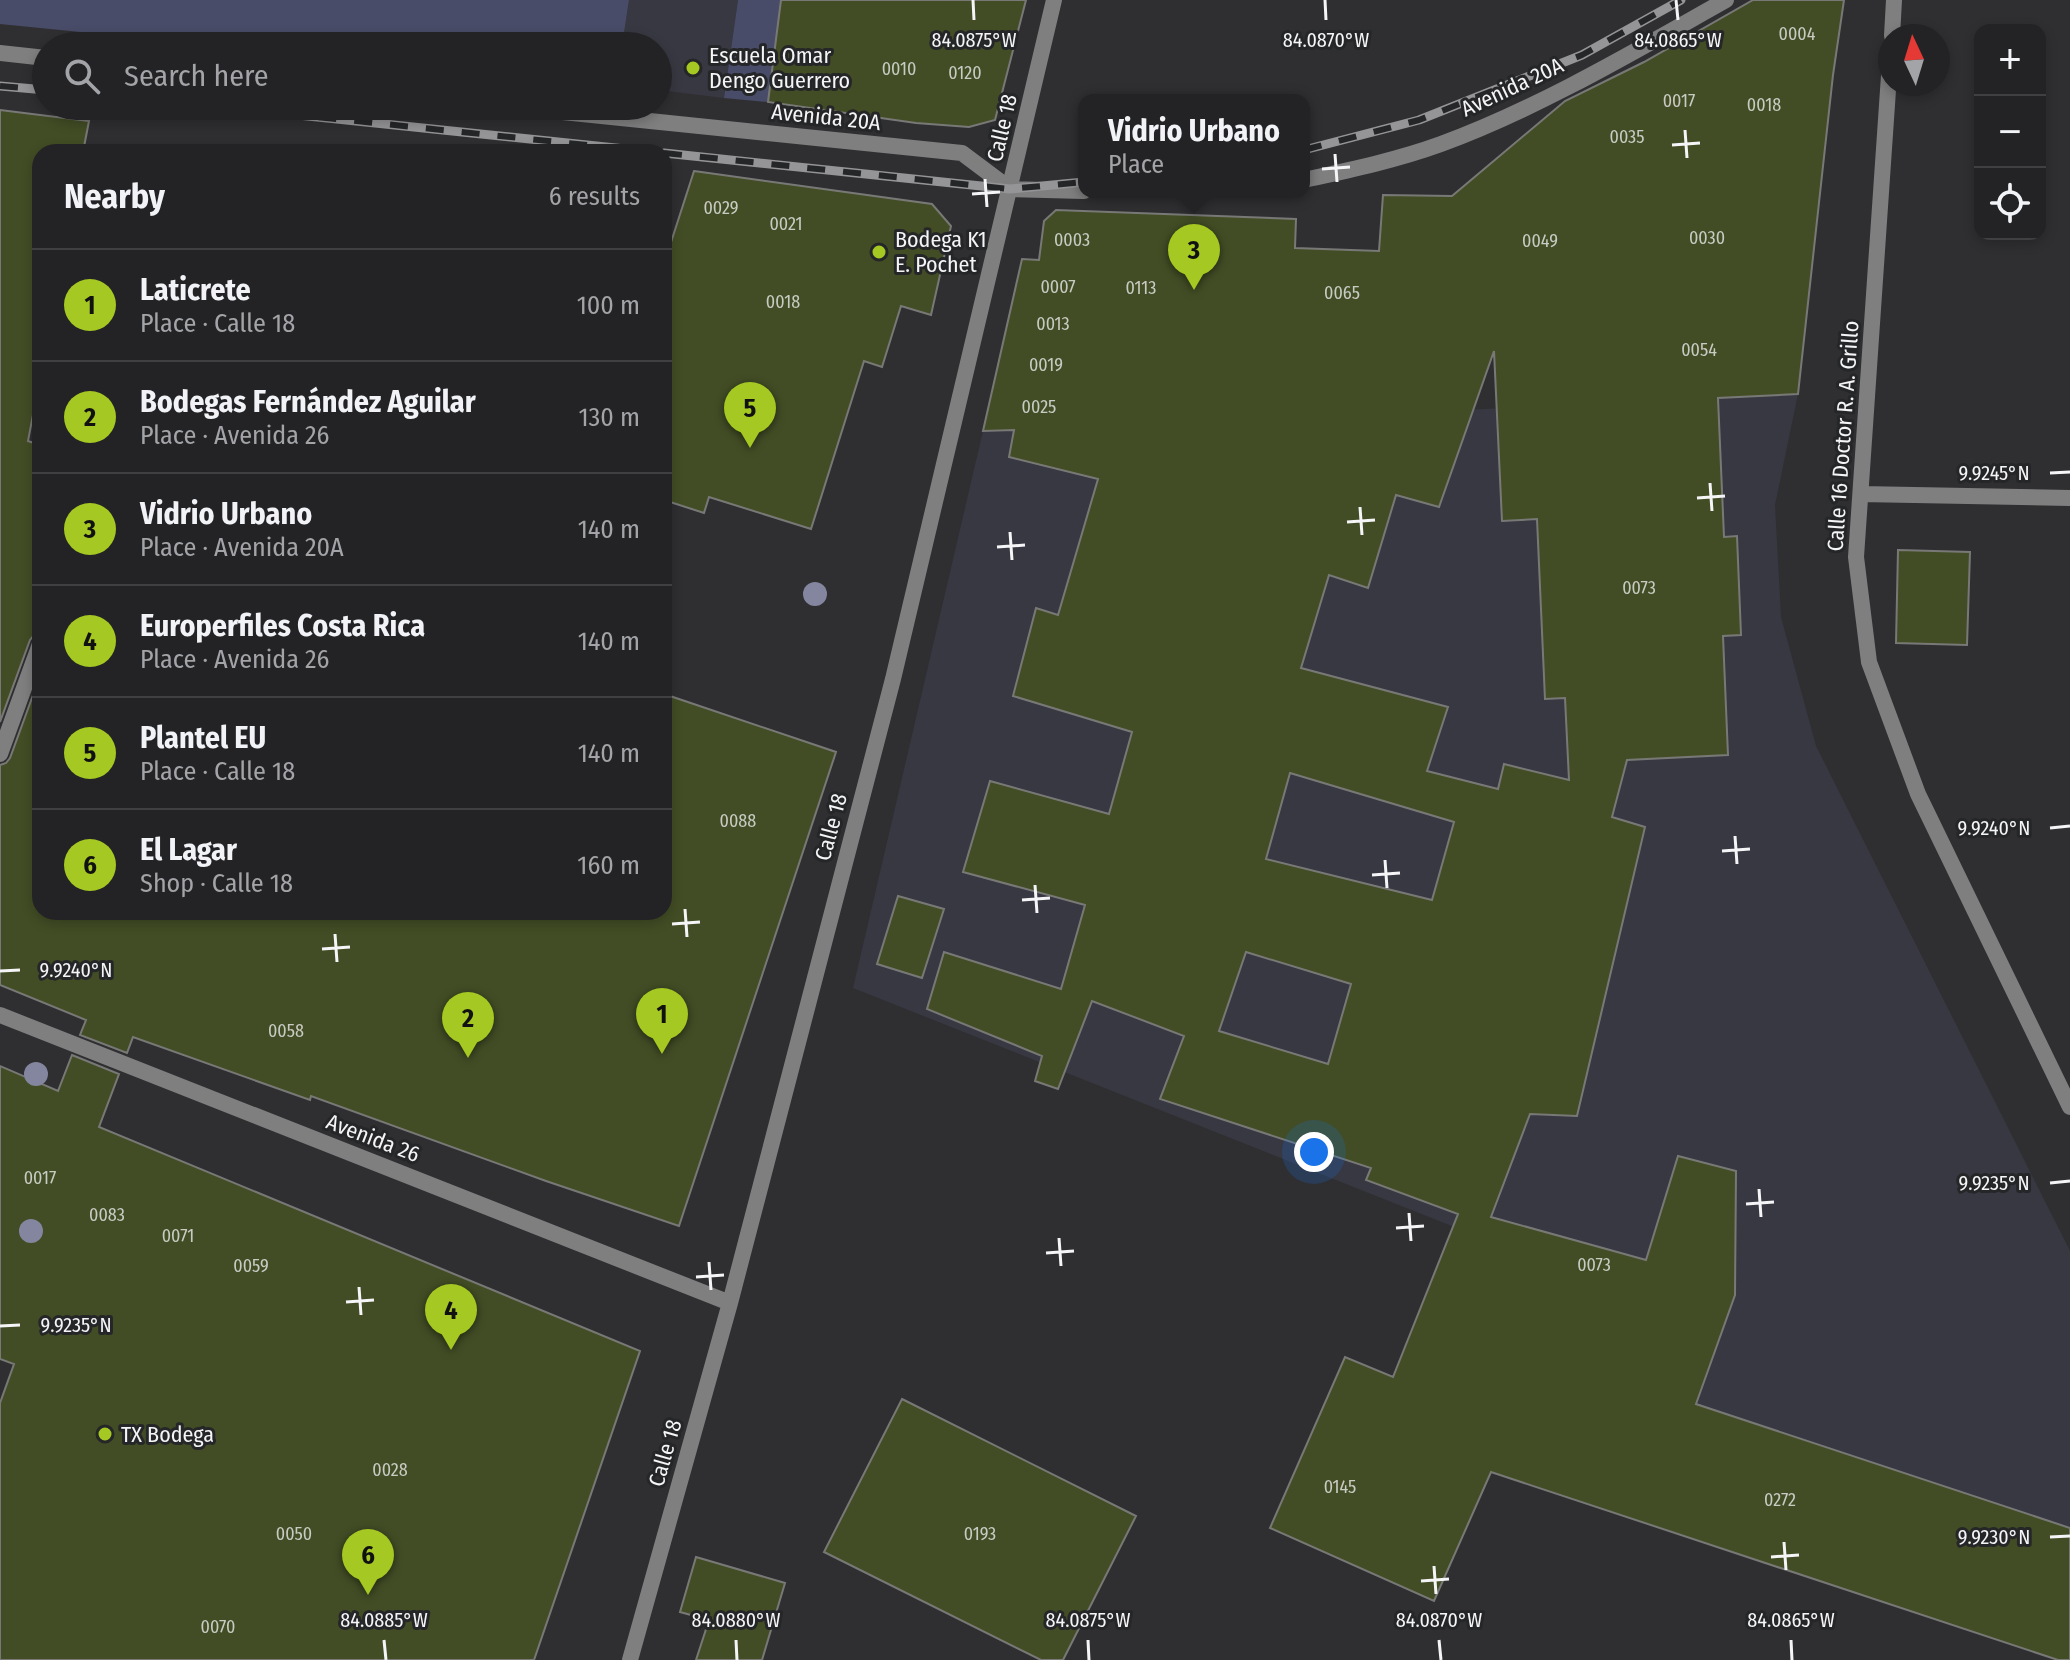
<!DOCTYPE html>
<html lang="en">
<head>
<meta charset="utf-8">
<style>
	:root { --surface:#232326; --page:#2b2b2e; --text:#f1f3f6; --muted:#a3a4a7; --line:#404043; --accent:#a5c822 }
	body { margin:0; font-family:"Fira Sans Condensed",sans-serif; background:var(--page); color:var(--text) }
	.controls { position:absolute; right:24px; top:24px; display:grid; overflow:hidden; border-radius:16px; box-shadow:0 4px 12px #0003 }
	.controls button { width:72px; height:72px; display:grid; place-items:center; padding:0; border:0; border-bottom:2px solid var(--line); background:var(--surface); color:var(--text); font:40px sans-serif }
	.compass { position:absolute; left:1878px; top:24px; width:72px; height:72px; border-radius:50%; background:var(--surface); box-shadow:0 4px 12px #0003; rotate:356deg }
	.you { position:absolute; left:1314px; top:1152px; width:28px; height:28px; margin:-20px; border:6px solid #fff; border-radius:50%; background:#1a73e8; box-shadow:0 0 0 12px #1a73e833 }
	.badge { display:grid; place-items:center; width:52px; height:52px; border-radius:50%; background:var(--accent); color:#111; font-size:26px; font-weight:700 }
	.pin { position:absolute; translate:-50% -66px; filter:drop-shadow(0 2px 4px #0008) }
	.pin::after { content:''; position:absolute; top:42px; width:28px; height:24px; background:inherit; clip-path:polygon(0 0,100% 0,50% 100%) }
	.popup { position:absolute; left:1078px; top:94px; width:232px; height:104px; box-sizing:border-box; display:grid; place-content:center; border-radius:16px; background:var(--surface); filter:drop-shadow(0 2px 6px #0005); font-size:26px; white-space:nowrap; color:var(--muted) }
	.popup b { font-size:30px; color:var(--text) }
	.popup::after { content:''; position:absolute; left:50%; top:100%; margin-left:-16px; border:16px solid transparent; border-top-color:var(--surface) }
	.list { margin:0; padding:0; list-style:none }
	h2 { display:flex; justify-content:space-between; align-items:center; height:104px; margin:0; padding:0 32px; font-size:34px }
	h2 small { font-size:26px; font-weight:400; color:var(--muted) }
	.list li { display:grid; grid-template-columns:52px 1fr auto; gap:24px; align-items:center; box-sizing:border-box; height:112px; padding:0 32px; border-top:2px solid var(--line) }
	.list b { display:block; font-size:30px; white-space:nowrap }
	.list p { margin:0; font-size:26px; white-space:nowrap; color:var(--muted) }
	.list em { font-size:26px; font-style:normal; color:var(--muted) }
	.icon { flex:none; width:44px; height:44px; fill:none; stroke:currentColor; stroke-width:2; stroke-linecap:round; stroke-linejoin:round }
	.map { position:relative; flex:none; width:2070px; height:1660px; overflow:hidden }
	.search { position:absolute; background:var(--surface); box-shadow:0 4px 12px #0003; left:32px; top:32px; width:640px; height:88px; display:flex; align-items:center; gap:20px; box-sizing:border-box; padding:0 28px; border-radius:44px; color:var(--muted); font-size:30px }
	.panel { position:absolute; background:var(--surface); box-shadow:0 4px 12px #0003; left:32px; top:144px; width:640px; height:776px; border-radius:24px }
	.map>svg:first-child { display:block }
	.built { fill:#373841 }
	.green { fill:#494c68 }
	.building { fill:#424d25; stroke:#787976; stroke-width:2; fill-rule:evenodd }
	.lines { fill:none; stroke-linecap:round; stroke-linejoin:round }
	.minor { stroke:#7f7f80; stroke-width:16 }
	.rail-casing { stroke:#959597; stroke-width:9 }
	.rail { stroke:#252628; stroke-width:6; stroke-dasharray:18; stroke-linecap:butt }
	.tree { fill:#83869e }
	.ticks { fill:none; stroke:#f5f5f7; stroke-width:3 }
	.poi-dot { fill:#a5c822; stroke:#252628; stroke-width:3 }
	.labels { text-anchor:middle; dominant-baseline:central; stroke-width:6; stroke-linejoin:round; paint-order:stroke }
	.number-label { font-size:18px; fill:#c8cbc2 }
	.poi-label { font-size:22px; fill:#f5f5f7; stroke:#252628; text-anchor:start }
	.street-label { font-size:22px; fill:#f5f5f7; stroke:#252628 }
	.ticks-label { font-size:20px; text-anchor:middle; fill:#f5f5f7; stroke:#252628; stroke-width:6; stroke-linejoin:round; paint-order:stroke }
</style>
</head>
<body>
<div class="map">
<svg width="2070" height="1660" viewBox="0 0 2070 1660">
	<rect width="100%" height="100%" fill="#2f2f32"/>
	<path class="built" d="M 629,0 L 738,0 L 724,98 L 658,90 L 658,46 L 622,46 Z
		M 1798,394 L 1775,505 L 1781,617 L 1816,746 L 2070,1251 L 2070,1528 L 1459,1325 L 1492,1242 L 853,988 L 983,431 L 1088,428 Z"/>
	<path class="green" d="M 0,0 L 629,0 L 622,46 L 221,46 L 0,24 Z
		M 738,0 L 781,0 L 768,102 L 724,98 Z"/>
	<path class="building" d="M 781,0 L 1026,0 L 995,120 L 969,127 L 916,123 L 768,102 Z
		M 1753,0 L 1844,0 L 1833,75 L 1798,394 L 1718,398 L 1724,537 L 1737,536 L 1741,635 L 1723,636 L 1728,755 L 1627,760 L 1612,817 L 1645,827 L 1577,1116 L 1530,1114 L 1491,1217 L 1646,1260 L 1678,1156 L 1736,1171 L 1735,1295 L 1696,1404 L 2070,1528 L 2070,1660 L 2058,1660 L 1491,1472 L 1434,1601 L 1270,1528 L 1345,1357 L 1393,1377 L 1458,1214 L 1366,1180 L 1371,1168 L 1160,1099 L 1184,1036 L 1092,1001 L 1058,1089 L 1035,1081 L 1042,1056 L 927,1009 L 944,952 L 1061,989 L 1085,905 L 963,872 L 990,781 L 1109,814 L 1132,732 L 1013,696 L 1036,608 L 1058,615 L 1098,479 L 1009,457 L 1014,430 L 983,431 L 1022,259 L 1039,260 L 1044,221 L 1056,210 L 1296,219 L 1295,248 L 1379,251 L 1383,195 L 1452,196 L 1565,101 L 1644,62 ZM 1494,351 L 1502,521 L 1537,519 L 1545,699 L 1565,698 L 1569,780 L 1504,764 L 1498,789 L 1427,771 L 1448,707 L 1301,668 L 1329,575 L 1368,588 L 1396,495 L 1439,507 ZM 1290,773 L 1454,822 L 1432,900 L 1266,859 ZM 1246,952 L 1351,984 L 1328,1064 L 1219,1031 Z
		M 0,110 L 89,121 L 83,152 L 40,152 L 40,378 L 28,441 L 40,445 L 40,633 L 34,635 L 30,640 L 0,722 Z
		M 694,171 L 932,204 L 951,226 L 931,315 L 901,306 L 882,367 L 864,361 L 811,529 L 709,497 L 704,513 L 664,500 L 664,264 Z
		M 1898,550 L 1970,552 L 1967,645 L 1896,643 Z
		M 40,676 L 40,912 L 664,912 L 664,694 L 836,752 L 679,1226 L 546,1181 L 311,1096 L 310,1100 L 133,1037 L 127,1053 L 80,1035 L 86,1020 L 0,985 L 0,765 L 6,763 L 10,758 Z
		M 898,896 L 944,909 L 922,978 L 877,964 Z
		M 72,1055 L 119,1074 L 99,1127 L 640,1351 L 534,1660 L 0,1660 L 0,1403 L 14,1364 L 0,1359 L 0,1066 L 58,1091 Z
		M 902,1399 L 1136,1516 L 1063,1660 L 1041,1660 L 824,1552 Z
		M 696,1557 L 785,1583 L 762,1660 L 696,1660 L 709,1620 L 680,1612 Z"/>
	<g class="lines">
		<path class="minor" d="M 1892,36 L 1894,0
			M 0,53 L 46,58
			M 1890,61 L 1856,557 L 1869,662 L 1918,794 L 2070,1107
			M 504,106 L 962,153 L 1010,189 L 1084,191
			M 1304,180 C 1350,170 1397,160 1441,144 C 1539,108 1635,51 1726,0
			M 1861,494 L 2070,498
			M 0,754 L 40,644
			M 0,1015 L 730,1303
			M 630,1660 L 730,1303 L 893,679 L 1054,0"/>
		<defs>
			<path id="rail" d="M 0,86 L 46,90
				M 211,106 L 654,152
				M 1304,150 L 1419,120 L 1582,55 L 1681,0
				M 664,153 L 1010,189 L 1084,182"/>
		</defs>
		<use href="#rail" class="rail-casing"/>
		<use href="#rail" class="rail"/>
	</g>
	<g class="tree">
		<circle cx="815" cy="594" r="12"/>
		<circle cx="36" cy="1074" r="12"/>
		<circle cx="31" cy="1231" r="12"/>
	</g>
	<path class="ticks" d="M 973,0 L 974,20M 1325,0 L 1326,20M 1676,0 L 1678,20M 1685,130 L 1687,158M 1672,145 L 1700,143M 1335,154 L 1337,182M 1322,169 L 1350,167M 985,179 L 987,207M 972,194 L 1000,192M 2050,473 L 2070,472M 1710,483 L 1712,511M 1697,498 L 1725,496M 1360,507 L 1362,535M 1347,522 L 1375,520M 1010,532 L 1012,560M 997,547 L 1025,545M 2050,828 L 2070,826M 1735,836 L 1737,864M 1722,851 L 1750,849M 1385,860 L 1387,888M 1372,875 L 1400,873M 1035,885 L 1037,913M 1022,900 L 1050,898M 685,909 L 687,937M 672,924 L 700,922M 335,934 L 337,962M 322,949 L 350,947M 0,971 L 20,970M 2050,1183 L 2070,1181M 1759,1189 L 1761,1217M 1746,1204 L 1774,1202M 1409,1213 L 1411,1241M 1396,1228 L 1424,1226M 1059,1238 L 1061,1266M 1046,1253 L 1074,1251M 709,1262 L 711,1290M 696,1277 L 724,1275M 359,1287 L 361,1315M 346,1302 L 374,1300M 0,1326 L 20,1325M 2050,1537 L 2070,1536M 1784,1542 L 1786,1570M 1771,1557 L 1799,1555M 1434,1566 L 1436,1594M 1421,1581 L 1449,1579M 384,1640 L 386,1660M 736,1640 L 737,1660M 1088,1640 L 1089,1660M 1439,1640 L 1441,1660M 1791,1640 L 1792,1660"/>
	<g class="poi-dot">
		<circle cx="693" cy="68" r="8"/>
		<circle cx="879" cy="252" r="8"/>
		<circle cx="105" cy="1434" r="8"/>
	</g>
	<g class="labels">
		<g class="number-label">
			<text x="1797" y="34">0004</text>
			<text x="899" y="69">0010</text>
			<text x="965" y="73">0120</text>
			<text x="1679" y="101">0017</text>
			<text x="1764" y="105">0018</text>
			<text x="1627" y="137">0035</text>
			<text x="721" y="208">0029</text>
			<text x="786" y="224">0021</text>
			<text x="1707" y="238">0030</text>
			<text x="1072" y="240">0003</text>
			<text x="1540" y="241">0049</text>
			<text x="1058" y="287">0007</text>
			<text x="1141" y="288">0113</text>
			<text x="1342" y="293">0065</text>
			<text x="783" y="302">0018</text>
			<text x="1053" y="324">0013</text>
			<text x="1699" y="350">0054</text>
			<text x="1046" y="365">0019</text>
			<text x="1039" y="407">0025</text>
			<text x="1639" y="588">0073</text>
			<text x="738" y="821">0088</text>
			<text x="286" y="1031">0058</text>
			<text x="40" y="1178">0017</text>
			<text x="107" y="1215">0083</text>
			<text x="178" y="1236">0071</text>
			<text x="1594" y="1265">0073</text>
			<text x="251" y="1266">0059</text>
			<text x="390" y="1470">0028</text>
			<text x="1340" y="1487">0145</text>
			<text x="1780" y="1500">0272</text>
			<text x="294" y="1534">0050</text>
			<text x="980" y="1534">0193</text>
			<text x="218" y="1627">0070</text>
		</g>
		<g class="poi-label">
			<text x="709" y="55">Escuela Omar<tspan x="709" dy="25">Dengo Guerrero</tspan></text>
			<text x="895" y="239">Bodega K1<tspan x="895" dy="25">E. Pochet</tspan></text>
			<text x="121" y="1434">TX Bodega</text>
		</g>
		<g class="street-label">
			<text transform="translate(1512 87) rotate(-25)">Avenida 20A</text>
			<text transform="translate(826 117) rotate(6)">Avenida 20A</text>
			<text transform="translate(1002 128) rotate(-77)">Calle 18</text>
			<text transform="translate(1843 436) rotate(-86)">Calle 16 Doctor R. A. Grillo</text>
			<text transform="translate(831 827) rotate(-75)">Calle 18</text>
			<text transform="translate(373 1138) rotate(21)">Avenida 26</text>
			<text transform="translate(665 1453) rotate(-74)">Calle 18</text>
		</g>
	</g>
	<g class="ticks-label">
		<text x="974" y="47">84.0875°W</text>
		<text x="1326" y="47">84.0870°W</text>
		<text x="1678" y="47">84.0865°W</text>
		<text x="1994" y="480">9.9245°N</text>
		<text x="1994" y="835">9.9240°N</text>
		<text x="76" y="977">9.9240°N</text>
		<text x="1994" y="1190">9.9235°N</text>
		<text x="76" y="1332">9.9235°N</text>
		<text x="1994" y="1544">9.9230°N</text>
		<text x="384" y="1627">84.0885°W</text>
		<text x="736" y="1627">84.0880°W</text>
		<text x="1088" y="1627">84.0875°W</text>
		<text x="1439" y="1627">84.0870°W</text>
		<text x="1791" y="1627">84.0865°W</text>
	</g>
</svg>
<div class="controls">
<button>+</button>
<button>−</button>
<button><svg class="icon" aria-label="locate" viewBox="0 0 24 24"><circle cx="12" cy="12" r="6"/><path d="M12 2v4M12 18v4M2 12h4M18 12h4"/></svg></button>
</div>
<svg class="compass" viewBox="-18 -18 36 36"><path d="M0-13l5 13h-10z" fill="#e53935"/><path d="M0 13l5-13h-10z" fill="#a3a4a7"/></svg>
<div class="you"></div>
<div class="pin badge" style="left:662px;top:1054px">1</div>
<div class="pin badge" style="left:468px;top:1058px">2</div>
<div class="pin badge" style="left:1194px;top:290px">3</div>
<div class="popup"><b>Vidrio Urbano</b>Place</div>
<div class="pin badge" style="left:451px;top:1350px">4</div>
<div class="pin badge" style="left:750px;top:448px">5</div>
<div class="pin badge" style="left:368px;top:1595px">6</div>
<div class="search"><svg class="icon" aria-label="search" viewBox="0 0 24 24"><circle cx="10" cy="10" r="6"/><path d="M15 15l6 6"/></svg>Search here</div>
<section class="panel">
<h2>Nearby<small>6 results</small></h2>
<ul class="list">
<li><span class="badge">1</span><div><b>Laticrete</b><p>Place · Calle 18</p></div><em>100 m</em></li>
<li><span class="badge">2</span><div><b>Bodegas Fernández Aguilar</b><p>Place · Avenida 26</p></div><em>130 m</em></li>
<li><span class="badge">3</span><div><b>Vidrio Urbano</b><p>Place · Avenida 20A</p></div><em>140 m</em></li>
<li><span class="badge">4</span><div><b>Europerfiles Costa Rica</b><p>Place · Avenida 26</p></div><em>140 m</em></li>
<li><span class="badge">5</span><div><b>Plantel EU</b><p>Place · Calle 18</p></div><em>140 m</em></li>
<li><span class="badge">6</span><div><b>El Lagar</b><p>Shop · Calle 18</p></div><em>160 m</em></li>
</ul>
</section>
</div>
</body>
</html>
